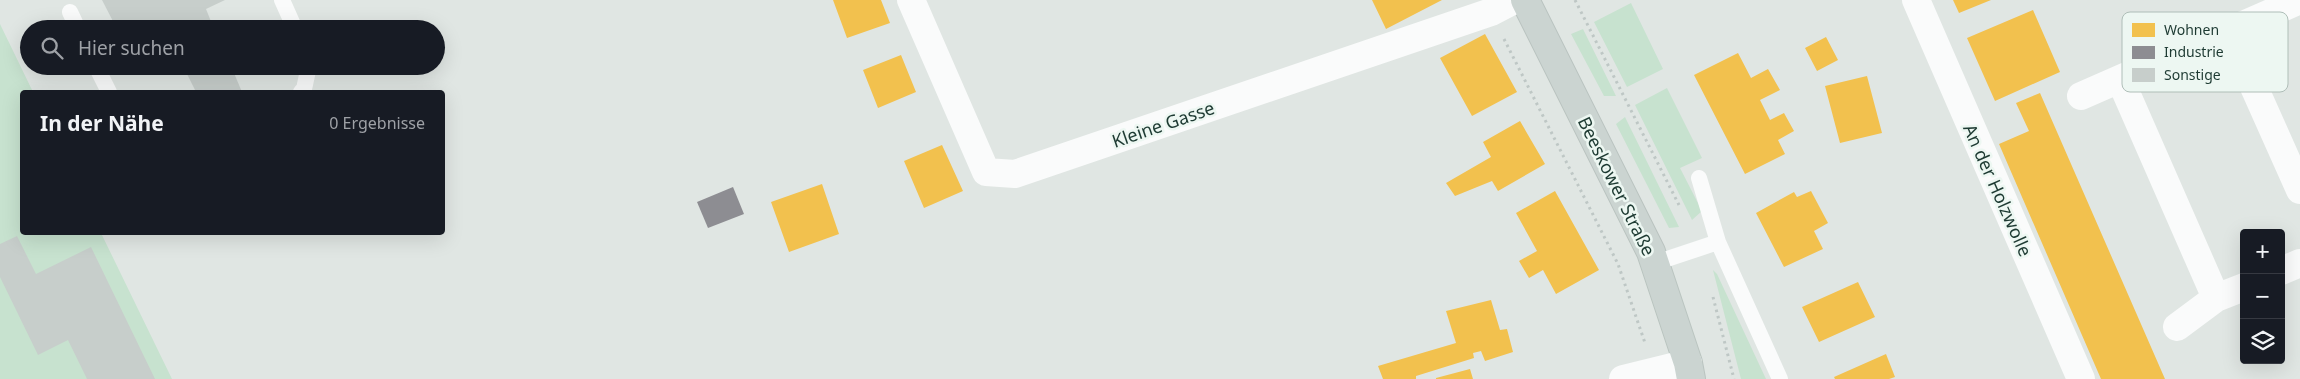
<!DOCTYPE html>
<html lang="de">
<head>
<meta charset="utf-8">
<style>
	:root { --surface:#171b24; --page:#242831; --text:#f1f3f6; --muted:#9ea1a6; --line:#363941 }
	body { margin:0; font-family:"Noto Sans",sans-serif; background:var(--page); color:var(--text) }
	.controls { position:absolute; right:15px; bottom:15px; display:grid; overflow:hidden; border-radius:5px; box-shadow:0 5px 20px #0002 }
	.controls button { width:45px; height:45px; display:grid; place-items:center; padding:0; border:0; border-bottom:1px solid var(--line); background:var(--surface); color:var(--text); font:25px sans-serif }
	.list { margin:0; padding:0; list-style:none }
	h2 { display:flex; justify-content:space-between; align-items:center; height:65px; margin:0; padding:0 20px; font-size:21px }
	h2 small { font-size:16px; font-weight:400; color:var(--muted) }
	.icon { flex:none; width:28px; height:28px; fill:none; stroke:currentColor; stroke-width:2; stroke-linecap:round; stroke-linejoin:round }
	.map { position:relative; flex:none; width:2300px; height:379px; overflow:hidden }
	.search { position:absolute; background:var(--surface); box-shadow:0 5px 20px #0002; left:20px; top:20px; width:425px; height:55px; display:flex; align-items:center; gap:12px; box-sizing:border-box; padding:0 18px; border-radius:28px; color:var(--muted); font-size:19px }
	.panel { position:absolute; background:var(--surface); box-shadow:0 5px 20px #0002; left:20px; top:90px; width:425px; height:145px; border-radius:5px }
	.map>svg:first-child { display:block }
	.green { fill:#c7e2cf }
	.homes { fill:#f2c14e }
	.industry { fill:#8d8d92 }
	.building { fill:#c7cecb }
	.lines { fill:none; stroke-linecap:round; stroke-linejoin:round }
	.primary-casing { stroke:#bac4c0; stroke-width:30 }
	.path { stroke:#bec7c5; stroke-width:3; stroke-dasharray:2.5 4; stroke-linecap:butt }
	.service { stroke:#fafbfb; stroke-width:16 }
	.minor { stroke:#fafbfb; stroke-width:28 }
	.primary { stroke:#cbd4d1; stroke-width:28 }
	.labels { text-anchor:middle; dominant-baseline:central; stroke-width:5; stroke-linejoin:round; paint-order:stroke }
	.street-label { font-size:18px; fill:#1d3a32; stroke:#edf7f2 }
	.key { fill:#edf7f2; stroke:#afbeb8; stroke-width:1 }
	.key-label { font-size:14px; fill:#1d3a32 }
</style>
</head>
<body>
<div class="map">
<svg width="2300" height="379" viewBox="0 0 2300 379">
	<rect width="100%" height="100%" fill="#e0e6e3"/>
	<path class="green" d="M 1631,3 L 1663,69 L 1627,87 L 1594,22 Z
		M 0,24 L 33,92 L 22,92 L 22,232 L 101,233 L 172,379 L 0,379 Z
		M 1583,29 L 1616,96 L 1604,96 L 1571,34 Z
		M 1667,88 L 1702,158 L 1680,168 L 1702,211 L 1692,220 L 1635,105 Z
		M 1625,117 L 1679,227 L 1669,228 L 1616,124 Z
		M 1713,270 L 1717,274 L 1766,379 L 1741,379 Z"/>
	<path class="homes" d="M 833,0 L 881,0 L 890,23 L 847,38 Z
		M 1372,0 L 1442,0 L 1386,29 Z
		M 1953,0 L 1991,0 L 1959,13 Z
		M 2033,10 L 2060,72 L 1995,101 L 1967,38 Z
		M 1485,34 L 1517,92 L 1472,116 L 1440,58 Z
		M 1826,37 L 1838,60 L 1817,71 L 1805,48 Z
		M 1738,53 L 1751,78 L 1768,69 L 1780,90 L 1760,100 L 1770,120 L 1784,113 L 1794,131 L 1778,140 L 1785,154 L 1745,174 L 1694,75 Z
		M 901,55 L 916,92 L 878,108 L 863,70 Z
		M 1867,76 L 1882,133 L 1840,143 L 1825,86 Z
		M 2040,93 L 2165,379 L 2101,379 L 1999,144 L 2029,131 L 2016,103 Z
		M 1520,121 L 1545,164 L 1498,191 L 1492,181 L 1455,196 L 1446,183 L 1491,157 L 1483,142 Z
		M 942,145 L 963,191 L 924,208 L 904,161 Z
		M 822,184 L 839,234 L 789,252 L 771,202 Z
		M 1555,191 L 1599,270 L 1556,294 L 1543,270 L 1529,278 L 1519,261 L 1537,251 L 1516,213 Z
		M 1811,191 L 1828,223 L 1814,231 L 1823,249 L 1784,267 L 1756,213 L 1794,192 L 1797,197 Z
		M 1858,282 L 1875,317 L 1819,342 L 1802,307 Z
		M 1491,300 L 1500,330 L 1507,329 L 1513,352 L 1485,361 L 1481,351 L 1473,353 L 1474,358 L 1416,376 L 1416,379 L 1383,379 L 1378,366 L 1456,343 L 1446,311 Z
		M 1886,354 L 1895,377 L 1889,379 L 1835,379 L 1834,377 Z
		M 1470,369 L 1473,379 L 1436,379 L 1436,378 Z"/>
	<path class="industry" d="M 733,187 L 744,214 L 708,228 L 697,202 Z"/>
	<path class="building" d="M 102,0 L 225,0 L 206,9 L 214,29 L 117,29 Z
		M 183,66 L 231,66 L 242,92 L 196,92 Z
		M 17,236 L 36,274 L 91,247 L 155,379 L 87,379 L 68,340 L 38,355 L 0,277 L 0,244 Z"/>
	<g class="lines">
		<defs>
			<path id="primary" d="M 1525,0 L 1651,252 L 1688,363 L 1691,379"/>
		</defs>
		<use href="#primary" class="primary-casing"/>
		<path class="path" d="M 1575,0 L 1679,205
			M 1504,39 L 1618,264 L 1645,343
			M 1713,297 L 1734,379"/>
		<path class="service" d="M 282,0 L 295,29
			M 70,12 L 78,29
			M 96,66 L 109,92
			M 301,92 L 304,89 L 309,66
			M 1699,178 L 1718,242 L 1780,379
			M 1655,263 L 1718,242"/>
		<path class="minor" d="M 911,0 L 986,172 L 1015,174 L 1491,12 L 1514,0
			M 1916,0 L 2081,379
			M 2229,31 L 2300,190
			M 2120,79 L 2216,298
			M 2081,96 L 2300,0
			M 2281,271 L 2300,263
			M 2177,327 L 2216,298 L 2244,287
			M 1623,379 L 1688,363"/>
		<use href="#primary" class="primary"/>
	</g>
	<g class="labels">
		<g class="street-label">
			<text transform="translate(1163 124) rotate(-19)">Kleine Gasse</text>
			<text transform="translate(1617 186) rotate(64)">Beeskower Straße</text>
			<text transform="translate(1998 190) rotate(66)">An der Holzwolle</text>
		</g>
	</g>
	<rect x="2122" y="12" width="166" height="80" rx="8" class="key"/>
	<rect x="2132" y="23" width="23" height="14" fill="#f2c14e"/>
	<rect x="2132" y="46" width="23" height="13" fill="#8d8d92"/>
	<rect x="2132" y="68" width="23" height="14" fill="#c7cecb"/>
	<g class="key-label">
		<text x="2164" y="35">Wohnen</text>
		<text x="2164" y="57">Industrie</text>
		<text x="2164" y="80">Sonstige</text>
	</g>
</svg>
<div class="controls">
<button>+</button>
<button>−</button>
<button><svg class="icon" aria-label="layers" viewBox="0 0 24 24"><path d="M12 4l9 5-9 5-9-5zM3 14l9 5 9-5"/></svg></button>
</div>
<div class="search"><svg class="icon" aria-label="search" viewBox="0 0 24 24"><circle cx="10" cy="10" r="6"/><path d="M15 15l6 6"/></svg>Hier suchen</div>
<section class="panel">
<h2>In der Nähe<small>0 Ergebnisse</small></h2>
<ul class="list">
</ul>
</section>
</div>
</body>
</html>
